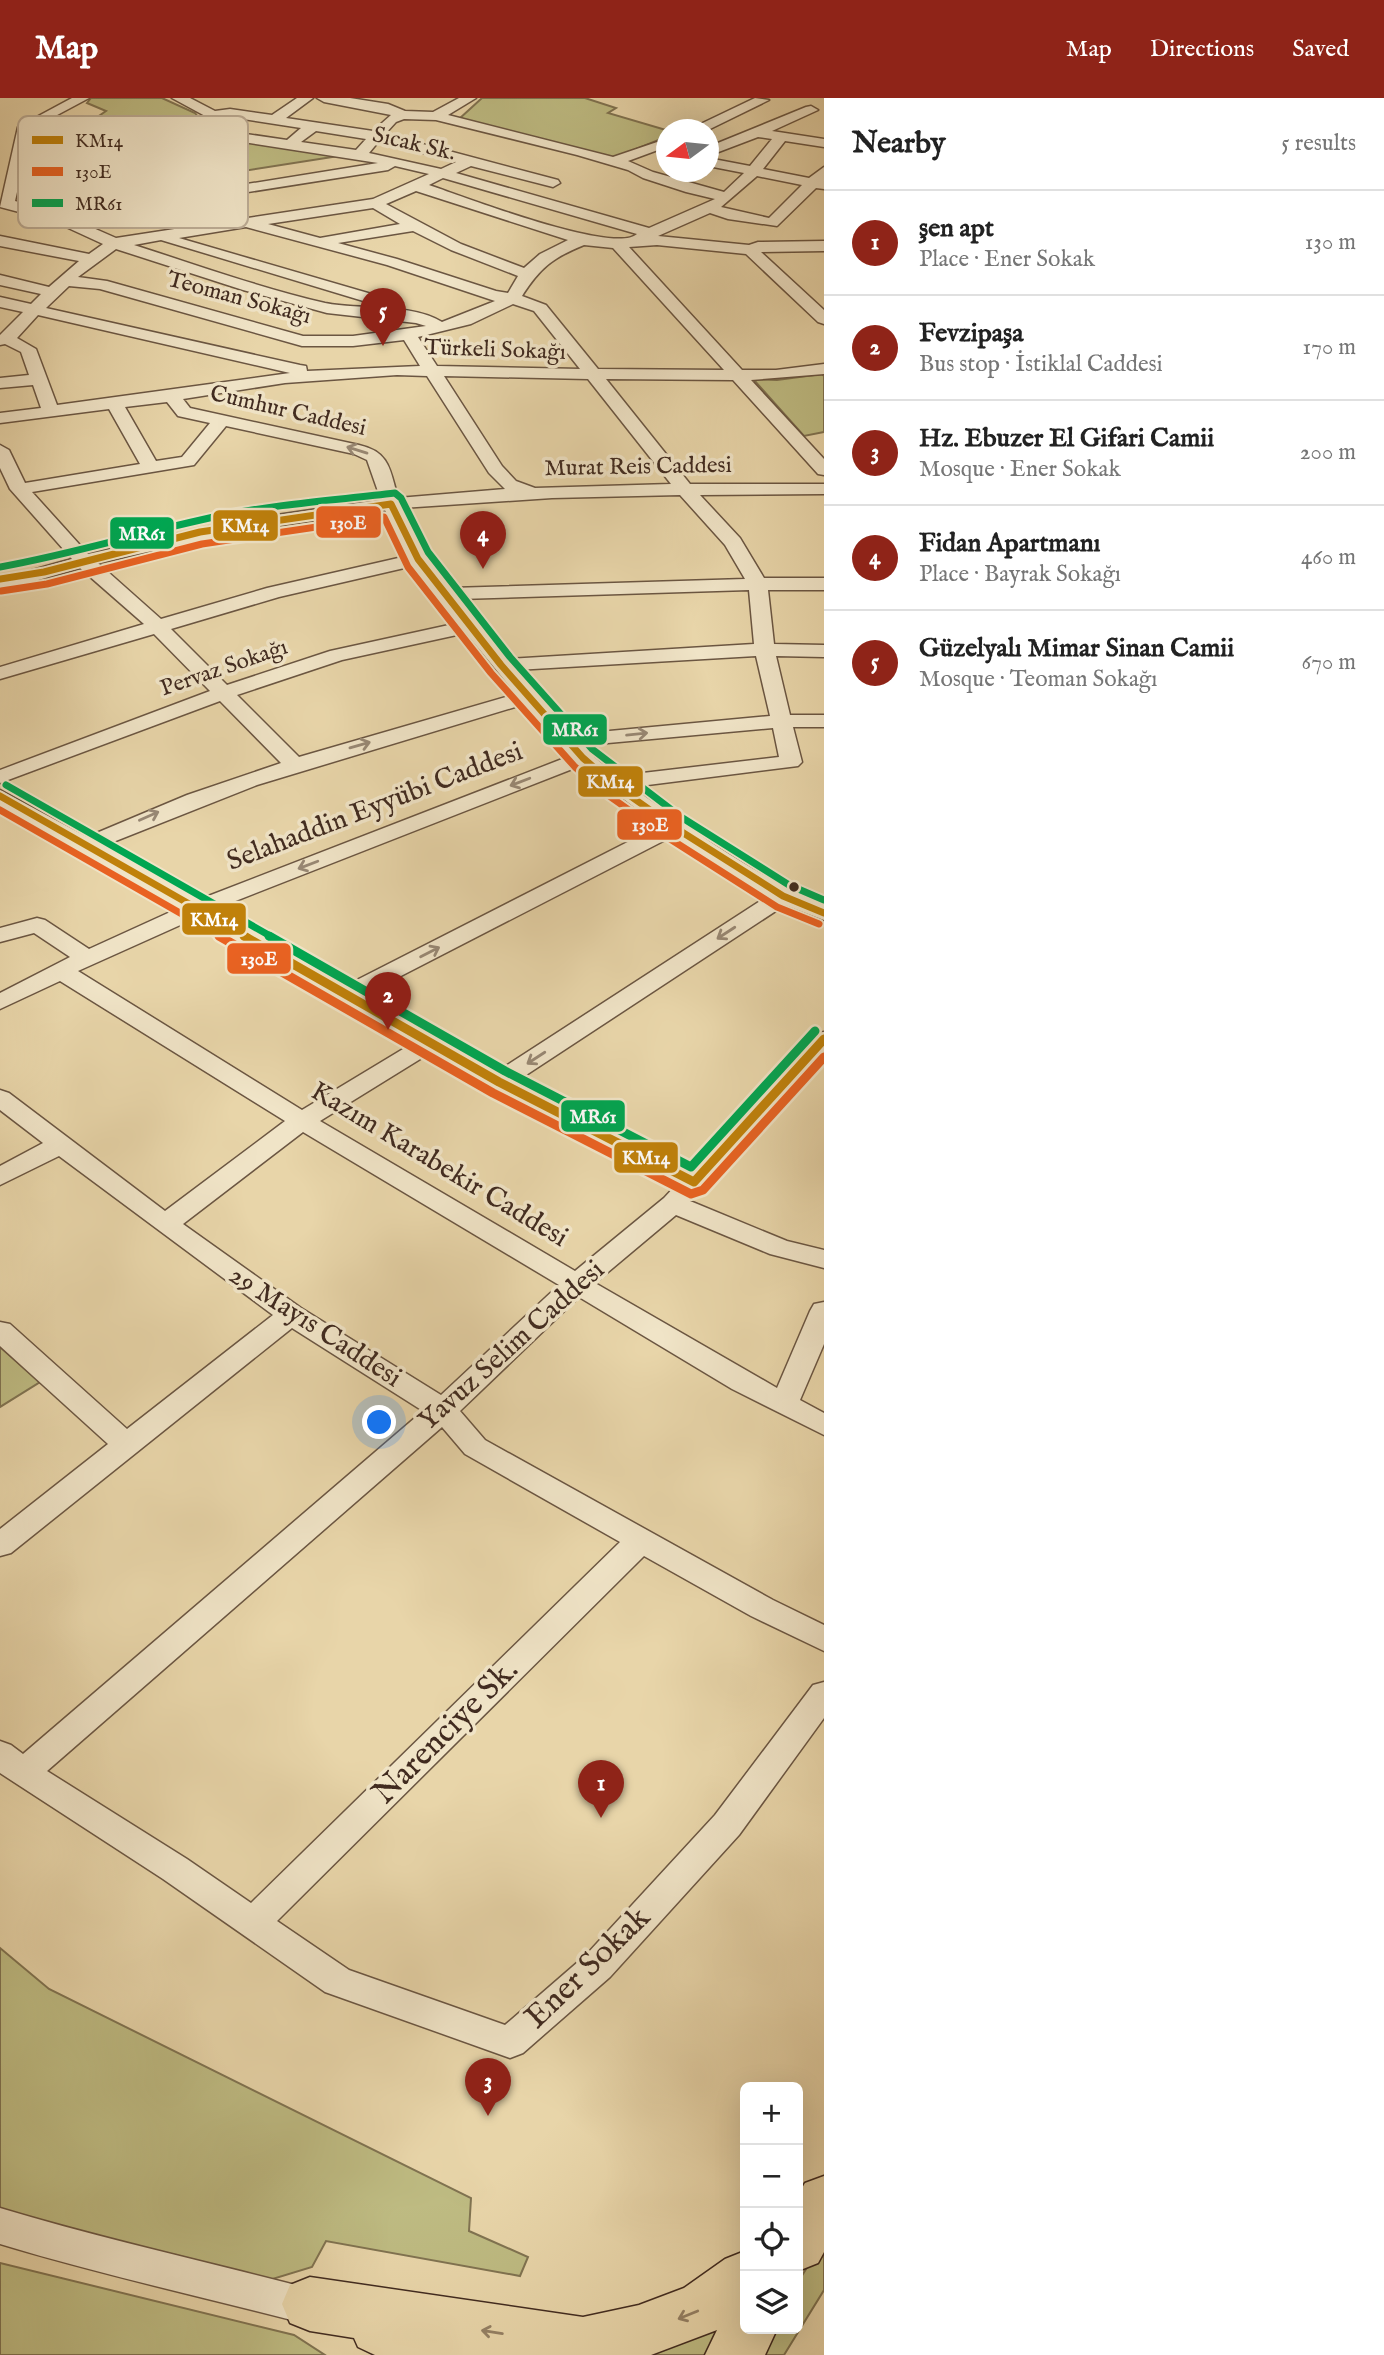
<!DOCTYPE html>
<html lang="en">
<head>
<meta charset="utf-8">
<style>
	:root { --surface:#fff; --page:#f6f6f6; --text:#222; --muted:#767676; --line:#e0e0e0; --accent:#8f2418 }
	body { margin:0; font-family:"IM FELL English",serif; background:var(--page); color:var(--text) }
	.controls { position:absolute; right:21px; bottom:21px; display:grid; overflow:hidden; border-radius:10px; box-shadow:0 7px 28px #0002 }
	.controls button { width:63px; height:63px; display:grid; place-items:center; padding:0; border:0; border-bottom:2px solid var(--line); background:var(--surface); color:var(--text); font:35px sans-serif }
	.compass { position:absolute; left:656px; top:21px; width:63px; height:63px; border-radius:50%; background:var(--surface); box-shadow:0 7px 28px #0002; rotate:255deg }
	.you { position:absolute; left:380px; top:1325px; width:24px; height:24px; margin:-18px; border:5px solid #fff; border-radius:50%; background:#1a73e8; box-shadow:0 0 0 10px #1a73e833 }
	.badge { display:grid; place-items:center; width:46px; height:46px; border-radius:50%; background:var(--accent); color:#fff; font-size:23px; font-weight:700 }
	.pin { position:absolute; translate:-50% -58px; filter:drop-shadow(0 2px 4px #0008) }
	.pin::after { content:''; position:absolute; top:37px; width:24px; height:21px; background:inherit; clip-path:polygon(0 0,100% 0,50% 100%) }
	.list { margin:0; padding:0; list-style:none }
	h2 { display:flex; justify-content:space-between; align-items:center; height:91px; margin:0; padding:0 28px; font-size:30px }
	h2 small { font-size:23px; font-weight:400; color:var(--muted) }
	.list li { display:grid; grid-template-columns:46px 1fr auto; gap:21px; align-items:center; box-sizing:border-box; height:105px; padding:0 28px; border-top:2px solid var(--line) }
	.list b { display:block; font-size:26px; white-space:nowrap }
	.list p { margin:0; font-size:23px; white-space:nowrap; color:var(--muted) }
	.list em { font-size:23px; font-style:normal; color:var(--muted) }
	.icon { flex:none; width:38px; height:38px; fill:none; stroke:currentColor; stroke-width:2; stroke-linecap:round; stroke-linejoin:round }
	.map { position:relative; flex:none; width:824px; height:2257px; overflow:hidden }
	header { display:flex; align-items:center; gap:42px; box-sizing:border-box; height:98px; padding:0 35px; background:var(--accent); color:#fff }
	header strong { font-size:33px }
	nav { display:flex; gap:38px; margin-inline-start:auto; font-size:24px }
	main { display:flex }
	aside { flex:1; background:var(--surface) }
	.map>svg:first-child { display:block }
	.green { fill:#bebb82; stroke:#807351; stroke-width:2 }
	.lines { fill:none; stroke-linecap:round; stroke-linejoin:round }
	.minor-casing { stroke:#6b5642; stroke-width:3 }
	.highway-casing { stroke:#412b20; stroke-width:3 }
	.minor { fill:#f0e4c7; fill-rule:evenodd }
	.highway { fill:#e8d5a9; fill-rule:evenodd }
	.bus-1-far1-casing { stroke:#f0e4c7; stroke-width:11 }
	.bus-1-casing { stroke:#f0e4c7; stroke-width:14 }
	.bus-2-far1-casing { stroke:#f0e4c7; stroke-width:11 }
	.bus-2-casing { stroke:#f0e4c7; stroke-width:14 }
	.bus-3-far1-casing { stroke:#f0e4c7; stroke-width:11 }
	.bus-3-casing { stroke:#f0e4c7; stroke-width:14 }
	.bus-1-far1 { stroke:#c0810a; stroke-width:7 }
	.bus-1 { stroke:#c0810a; stroke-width:9 }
	.bus-2-far1 { stroke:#e96222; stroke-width:7 }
	.bus-2 { stroke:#e96222; stroke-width:9 }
	.bus-3-far1 { stroke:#00a651; stroke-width:7 }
	.bus-3 { stroke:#00a651; stroke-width:9 }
	.oneway { stroke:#988874 }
	.oneway2 { stroke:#948064 }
	.bus-dot { fill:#412b20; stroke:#f0e4c7; stroke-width:2.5 }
	.labels { text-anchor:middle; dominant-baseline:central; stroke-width:7; stroke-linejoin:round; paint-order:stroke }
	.far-street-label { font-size:23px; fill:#412b20; stroke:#f0e4c7 }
	.street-label { font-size:28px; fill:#412b20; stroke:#f0e4c7 }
	.near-street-label { font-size:33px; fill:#412b20; stroke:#f0e4c7 }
	.key { fill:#f0e4c7; stroke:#bcac95; stroke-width:2 }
	.key-label { font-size:19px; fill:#412b20 }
	.line-badge { stroke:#f0e4c7; stroke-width:2.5 }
	.badge-label { font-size:19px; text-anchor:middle; font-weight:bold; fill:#fff }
</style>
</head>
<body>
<header>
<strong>Map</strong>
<nav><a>Map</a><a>Directions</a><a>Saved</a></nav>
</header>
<main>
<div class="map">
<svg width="824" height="2257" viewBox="0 0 824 2257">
	<rect width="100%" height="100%" fill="#e8d5a9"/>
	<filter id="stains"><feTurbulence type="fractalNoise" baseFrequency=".00286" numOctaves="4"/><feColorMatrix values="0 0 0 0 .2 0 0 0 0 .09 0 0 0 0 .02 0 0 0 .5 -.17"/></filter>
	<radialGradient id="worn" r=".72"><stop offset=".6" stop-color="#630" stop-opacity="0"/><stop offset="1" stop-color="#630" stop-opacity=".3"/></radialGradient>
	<path class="green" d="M 91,0 L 162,0 L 195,15 L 211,36 L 191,70 L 195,85 L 49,104 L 73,36 L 106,13 L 87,5 Z
		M 482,0 L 585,0 L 616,10 L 608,15 L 666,32 L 666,39 L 614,60 L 459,21 Z
		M 225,40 L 345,57 L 211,78 L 206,69 Z
		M 822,276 L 824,278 L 824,334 L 804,338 L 753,281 L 777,282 Z
		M 0,1249 L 40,1284 L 0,1309 Z
		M 0,1850 L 49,1891 L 471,2100 L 469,2133 L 528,2159 L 520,2178 L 326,2143 L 312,2169 L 266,2183 L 0,2112 Z
		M 824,2142 L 824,2192 L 784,2257 L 753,2257 L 769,2231 L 798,2231 L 798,2184 Z
		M 0,2165 L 294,2237 L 325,2257 L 0,2257 Z
		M 742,2210 L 713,2257 L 645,2257 Z"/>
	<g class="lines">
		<defs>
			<path id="minor" d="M 72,0 L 89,0 L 31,31 L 15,103 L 58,115 L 203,93 L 189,70 L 213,36 L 207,19 L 172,0 L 190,0 L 215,13 L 230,11 L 272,17 L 297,0 L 313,0 L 286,20 L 373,33 L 391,17 L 324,4 L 317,0 L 350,0 L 388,6 L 405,13 L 433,14 L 459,0 L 476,0 L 448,17 L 613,59 L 666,41 L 666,49 L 628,63 L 653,74 L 724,94 L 744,75 L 708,68 L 708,60 L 750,68 L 772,41 L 758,39 L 708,58 L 708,49 L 806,9 L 811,8 L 818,12 L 772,33 L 824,41 L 824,49 L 785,43 L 763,71 L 809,80 L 824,69 L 824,91 L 816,90 L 777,128 L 728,121 L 710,115 L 658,138 L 749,147 L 758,144 L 824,143 L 824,153 L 761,154 L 824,212 L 824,226 L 818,224 L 746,156 L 657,147 L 629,149 L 742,272 L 776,272 L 824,266 L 824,276 L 751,282 L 824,361 L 824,377 L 818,376 L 733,282 L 606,281 L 690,386 L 824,386 L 824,396 L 700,397 L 740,440 L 764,480 L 824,480 L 824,492 L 768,492 L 774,546 L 824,547 L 824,559 L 776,558 L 790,617 L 824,617 L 824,629 L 793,629 L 802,664 L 798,668 L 632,689 C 692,732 755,778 824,807 L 824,822 L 785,807 L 517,983 L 690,1072 L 815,936 L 824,934 L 824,956 L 690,1103 L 787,1143 L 824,1152 L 824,1170 L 770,1156 L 676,1117 L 595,1185 L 777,1290 L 810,1213 L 814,1206 L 824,1204 L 824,1246 L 800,1302 L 824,1315 L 824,1337 L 732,1291 L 579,1199 L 460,1313 L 485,1342 L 773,1502 L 824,1527 L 824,1553 L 751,1518 L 644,1458 L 277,1823 L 349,1872 L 505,1927 L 586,1857 L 715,1717 L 813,1587 L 824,1584 L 824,1620 L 739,1737 L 610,1879 L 523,1955 L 510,1960 L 325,1894 L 163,1781 L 0,1675 L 0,1643 L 11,1647 L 23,1656 L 423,1313 L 292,1230 L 11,1455 L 0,1458 L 0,1431 L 108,1346 L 0,1248 L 0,1224 L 10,1226 L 127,1331 L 273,1217 L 59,1058 L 0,1087 L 0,1068 L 43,1045 L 0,1012 L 0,992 L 9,995 L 165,1113 L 285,1023 L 60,883 L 0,911 L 0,895 L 70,859 L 34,835 L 0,844 L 0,830 L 37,820 L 45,822 L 89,851 L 179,810 L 0,707 L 0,692 L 87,739 L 187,697 L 281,665 L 220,603 L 0,685 L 0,672 L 210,593 L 154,536 L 0,581 L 0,569 L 144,526 L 80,470 L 0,493 L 0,481 L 72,461 L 10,391 L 0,370 L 0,347 L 9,352 L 25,385 L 140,366 L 109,311 L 0,325 L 0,315 L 41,310 L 33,287 L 0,290 L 0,280 L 29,277 L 21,254 L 5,246 L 0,247 L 0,237 L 23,214 L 0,209 L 0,199 L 31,206 L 41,196 L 0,187 L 0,177 L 49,189 L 79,163 L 0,148 L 0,138 L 89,156 L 103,146 L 53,123 L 0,109 L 18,29 ZM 230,19 L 301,30 L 287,42 L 226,33 L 221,20 ZM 404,21 L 436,22 L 577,57 L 628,72 L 643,80 L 686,94 L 715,101 L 649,130 L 456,75 L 471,68 L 553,89 L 560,85 L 558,82 L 385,36 L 396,24 ZM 316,33 L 366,41 L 356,52 L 301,44 ZM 224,41 L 378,65 L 216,91 L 203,70 ZM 379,43 L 456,64 L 441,71 L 369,55 ZM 395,68 L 429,76 L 373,101 L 248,120 L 223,98 L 388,72 ZM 757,78 L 802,87 L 769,120 L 721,109 ZM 443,80 L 637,136 C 614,157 462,98 429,87 ZM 416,93 L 568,142 L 540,156 L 524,170 L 461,146 L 386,106 ZM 208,101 L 233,122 L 116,140 L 75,122 ZM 373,110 L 400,126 L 320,140 L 268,126 ZM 246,129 L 387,167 L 495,203 L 442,224 C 412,205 360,212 325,205 C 260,190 197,167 134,147 L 161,142 L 380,208 L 392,208 L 394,205 L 392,202 L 179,140 ZM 413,133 L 451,152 L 518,178 L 508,195 L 496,193 L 397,161 L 338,145 ZM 584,147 L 613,150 L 724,272 L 598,271 L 546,207 L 522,198 C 540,170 552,160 584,147 ZM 116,151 L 243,192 L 327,215 L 416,225 L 426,228 L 353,238 L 303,238 L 107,183 L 78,179 ZM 69,188 L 100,191 L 302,248 L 353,248 L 404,242 L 420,268 L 307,273 L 306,268 L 300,267 L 46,210 ZM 513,206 L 534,213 L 580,271 L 437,268 L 418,239 L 471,226 ZM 38,217 L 290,275 L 57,307 L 36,251 L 17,240 ZM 397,277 L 427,278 L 489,375 L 505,391 L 398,400 C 390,372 390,354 359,347 L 190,310 L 183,301 L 285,285 ZM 444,278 L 588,281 L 671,386 L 535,390 L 516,383 L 502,368 ZM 167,304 L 178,318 L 210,325 L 182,359 L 156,363 L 125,309 ZM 226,328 L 354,356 L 367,362 L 381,402 L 241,422 L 88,456 L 32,394 L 194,367 ZM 680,397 L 725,447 L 745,481 L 451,490 L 427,460 L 402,410 L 552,400 ZM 385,412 L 407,458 L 267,490 L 161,521 L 98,465 L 241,433 ZM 413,468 L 458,525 L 330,553 L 227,587 L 171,531 L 279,499 ZM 749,492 L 754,546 L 506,561 L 460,501 ZM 466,535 L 516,596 L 299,659 L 237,597 L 342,562 ZM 756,558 L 770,618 L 588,635 L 581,637 L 578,641 L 516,572 ZM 525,606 L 570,658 L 198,802 L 103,748 L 257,687 ZM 773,630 L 779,659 L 617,678 L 594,659 L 597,646 ZM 580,668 L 659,728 L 347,887 L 215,811 ZM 673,738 L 768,798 L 498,973 L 364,897 ZM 196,820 L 413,945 L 302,1012 L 78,873 ZM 430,955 L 490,989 L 677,1086 L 664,1100 L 575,1173 L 320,1023 ZM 303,1034 L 559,1187 L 441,1297 L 301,1210 L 183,1126 ZM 442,1329 L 465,1356 L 620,1444 L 251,1805 L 187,1761 L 47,1673 Z
				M 755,0 L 769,2 L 708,32 L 688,32 Z
				M 0,2110 C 105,2142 213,2165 319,2193 L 333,2198 L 338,2211 L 333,2224 L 319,2229 C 213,2201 105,2178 0,2146 Z"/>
			<path id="highway" d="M 824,2078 L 824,2154 L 818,2165 L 798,2173 L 798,2097 L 805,2085 Z
				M 745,2153 L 745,2231 L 777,2231 L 765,2257 L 705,2257 L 717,2232 L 651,2257 L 375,2257 L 358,2249 L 354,2240 L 310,2233 L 290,2225 L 282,2206 L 290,2187 L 310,2179 L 583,2219 L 639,2207 L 684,2190 L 725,2161 Z"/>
		</defs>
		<use href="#minor" class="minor-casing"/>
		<use href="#highway" class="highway-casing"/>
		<use href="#minor" class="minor"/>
		<use href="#highway" class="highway"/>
		<defs>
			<path id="bus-1-far1" d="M 0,481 L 44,474 L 200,434 L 391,406 L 418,461 L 501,567 L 583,660 L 612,685 L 674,729 L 783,798 L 824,815
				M 0,698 L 247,839"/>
			<path id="bus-1" d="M 244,838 L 499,984 L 694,1084 L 824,941"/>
			<path id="bus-2-far1" d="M 1,493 L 47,486 L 202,446 L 384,419 L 408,469 L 491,575 L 575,669 L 605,695 L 667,739 L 777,809 L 819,826
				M 0,712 L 222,839"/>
			<path id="bus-2" d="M 219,838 L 493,995 L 691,1096 L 703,1092 L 824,959"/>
			<path id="bus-3-far1" d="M 0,469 C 74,456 146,433 219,418 C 277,406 337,402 395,395 L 401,400 L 428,454 L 510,559 L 592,651 L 681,719 L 789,787 L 824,802
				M 6,687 L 272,839"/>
			<path id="bus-3" d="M 269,838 L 505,973 L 691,1069 L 815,933"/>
		</defs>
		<use href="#bus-1-far1" class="bus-1-far1-casing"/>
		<use href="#bus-1" class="bus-1-casing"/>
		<use href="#bus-2-far1" class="bus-2-far1-casing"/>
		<use href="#bus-2" class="bus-2-casing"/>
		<use href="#bus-3-far1" class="bus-3-far1-casing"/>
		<use href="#bus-3" class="bus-3-casing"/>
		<use href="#bus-1-far1" class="bus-1-far1"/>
		<use href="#bus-1" class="bus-1"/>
		<use href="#bus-2-far1" class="bus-2-far1"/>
		<use href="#bus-2" class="bus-2"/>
		<use href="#bus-3-far1" class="bus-3-far1"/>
		<use href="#bus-3" class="bus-3"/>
	</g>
	<defs><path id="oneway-shaft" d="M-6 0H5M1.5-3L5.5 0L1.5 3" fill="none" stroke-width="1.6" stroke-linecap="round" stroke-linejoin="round" transform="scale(1.75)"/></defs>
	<g class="oneway">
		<use href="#oneway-shaft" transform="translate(357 352) rotate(-163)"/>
		<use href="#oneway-shaft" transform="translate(637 636) rotate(-6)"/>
		<use href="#oneway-shaft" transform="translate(360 647) rotate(-16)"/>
		<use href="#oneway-shaft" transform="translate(520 684) rotate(159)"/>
		<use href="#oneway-shaft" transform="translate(149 718) rotate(-24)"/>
		<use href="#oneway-shaft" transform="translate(308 767) rotate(159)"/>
		<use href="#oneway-shaft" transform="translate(726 835) rotate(147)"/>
		<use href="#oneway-shaft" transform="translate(430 854) rotate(-27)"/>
		<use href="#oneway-shaft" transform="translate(536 960) rotate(147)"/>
	</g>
	<g class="oneway2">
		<use href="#oneway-shaft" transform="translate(688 2217) rotate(158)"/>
		<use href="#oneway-shaft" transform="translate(492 2234) rotate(-171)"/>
	</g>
	<circle class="bus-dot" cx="794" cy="789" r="6"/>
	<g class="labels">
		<g class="far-street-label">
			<text transform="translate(414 46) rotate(13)">Sıcak Sk.</text>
			<text transform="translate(239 200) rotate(15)">Teoman Sokağı</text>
			<text transform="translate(495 252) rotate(2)">Türkeli Sokağı</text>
			<text transform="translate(288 313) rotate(13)">Cumhur Caddesi</text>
			<text transform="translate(638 369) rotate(-1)">Murat Reis Caddesi</text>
			<text transform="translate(224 570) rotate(-19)">Pervaz Sokağı</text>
		</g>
		<g class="street-label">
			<text transform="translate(375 709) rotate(-21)">Selahaddin Eyyübi Caddesi</text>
			<text transform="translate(439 1067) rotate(31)">Kazım Karabekir Caddesi</text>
			<text transform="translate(315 1229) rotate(33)">29 Mayıs Caddesi</text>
			<text transform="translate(512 1248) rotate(-42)">Yavuz Selim Caddesi</text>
		</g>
		<g class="near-street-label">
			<text transform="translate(446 1634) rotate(-45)">Narenciye Sk.</text>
			<text transform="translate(588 1870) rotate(-44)">Ener Sokak</text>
		</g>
	</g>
	<rect x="18" y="18" width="230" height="112" rx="10" class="key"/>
	<rect x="32" y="38" width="31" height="8" fill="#c0810a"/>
	<rect x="32" y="69" width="31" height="9" fill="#e96222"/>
	<rect x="32" y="101" width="31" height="8" fill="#00a651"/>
	<g class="key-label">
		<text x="75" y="49">KM14</text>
		<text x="75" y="80">130E</text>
		<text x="75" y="112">MR61</text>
	</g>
	<g class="line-badge">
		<rect x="315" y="407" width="67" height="34" rx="7" fill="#e96222"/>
		<rect x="212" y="411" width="67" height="33" rx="7" fill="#c0810a"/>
		<rect x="109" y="418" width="66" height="34" rx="7" fill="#00a651"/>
		<rect x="542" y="615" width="66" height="33" rx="7" fill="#00a651"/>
		<rect x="577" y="667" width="67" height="33" rx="7" fill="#c0810a"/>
		<rect x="616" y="710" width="67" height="33" rx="7" fill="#e96222"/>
		<rect x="181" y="804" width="66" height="34" rx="7" fill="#c0810a"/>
		<rect x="226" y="844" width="66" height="33" rx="7" fill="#e96222"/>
		<rect x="560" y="1001" width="66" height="34" rx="7" fill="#00a651"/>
		<rect x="613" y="1043" width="66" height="33" rx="7" fill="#c0810a"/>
	</g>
	<g class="badge-label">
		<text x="348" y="431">130E</text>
		<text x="245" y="434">KM14</text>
		<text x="142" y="442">MR61</text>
		<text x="575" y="638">MR61</text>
		<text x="610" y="690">KM14</text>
		<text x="650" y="733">130E</text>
		<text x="214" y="828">KM14</text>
		<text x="259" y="867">130E</text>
		<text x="593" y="1025">MR61</text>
		<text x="646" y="1066">KM14</text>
	</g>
	<rect width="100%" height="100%" filter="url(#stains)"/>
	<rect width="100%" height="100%" fill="url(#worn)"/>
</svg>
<div class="controls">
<button>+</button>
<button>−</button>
<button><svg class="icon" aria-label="locate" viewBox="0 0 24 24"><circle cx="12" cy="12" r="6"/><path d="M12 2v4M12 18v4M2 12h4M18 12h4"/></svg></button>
<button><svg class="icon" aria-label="layers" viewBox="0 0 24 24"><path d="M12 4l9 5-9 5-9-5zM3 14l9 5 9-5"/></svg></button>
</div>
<svg class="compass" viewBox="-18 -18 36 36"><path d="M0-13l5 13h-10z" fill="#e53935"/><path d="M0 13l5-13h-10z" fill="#767676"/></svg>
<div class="you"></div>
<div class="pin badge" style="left:601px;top:1720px">1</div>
<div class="pin badge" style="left:388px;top:932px">2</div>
<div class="pin badge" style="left:488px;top:2018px">3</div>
<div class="pin badge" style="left:483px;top:471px">4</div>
<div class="pin badge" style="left:383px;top:248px">5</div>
</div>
<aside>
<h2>Nearby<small>5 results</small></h2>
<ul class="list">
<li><span class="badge">1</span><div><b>şen apt</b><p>Place · Ener Sokak</p></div><em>130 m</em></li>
<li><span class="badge">2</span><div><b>Fevzipaşa</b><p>Bus stop · İstiklal Caddesi</p></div><em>170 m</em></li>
<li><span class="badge">3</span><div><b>Hz. Ebuzer El Gifari Camii</b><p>Mosque · Ener Sokak</p></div><em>200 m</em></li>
<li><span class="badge">4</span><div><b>Fidan Apartmanı</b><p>Place · Bayrak Sokağı</p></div><em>460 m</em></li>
<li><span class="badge">5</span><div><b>Güzelyalı Mimar Sinan Camii</b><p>Mosque · Teoman Sokağı</p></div><em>670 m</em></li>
</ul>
</aside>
</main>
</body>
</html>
